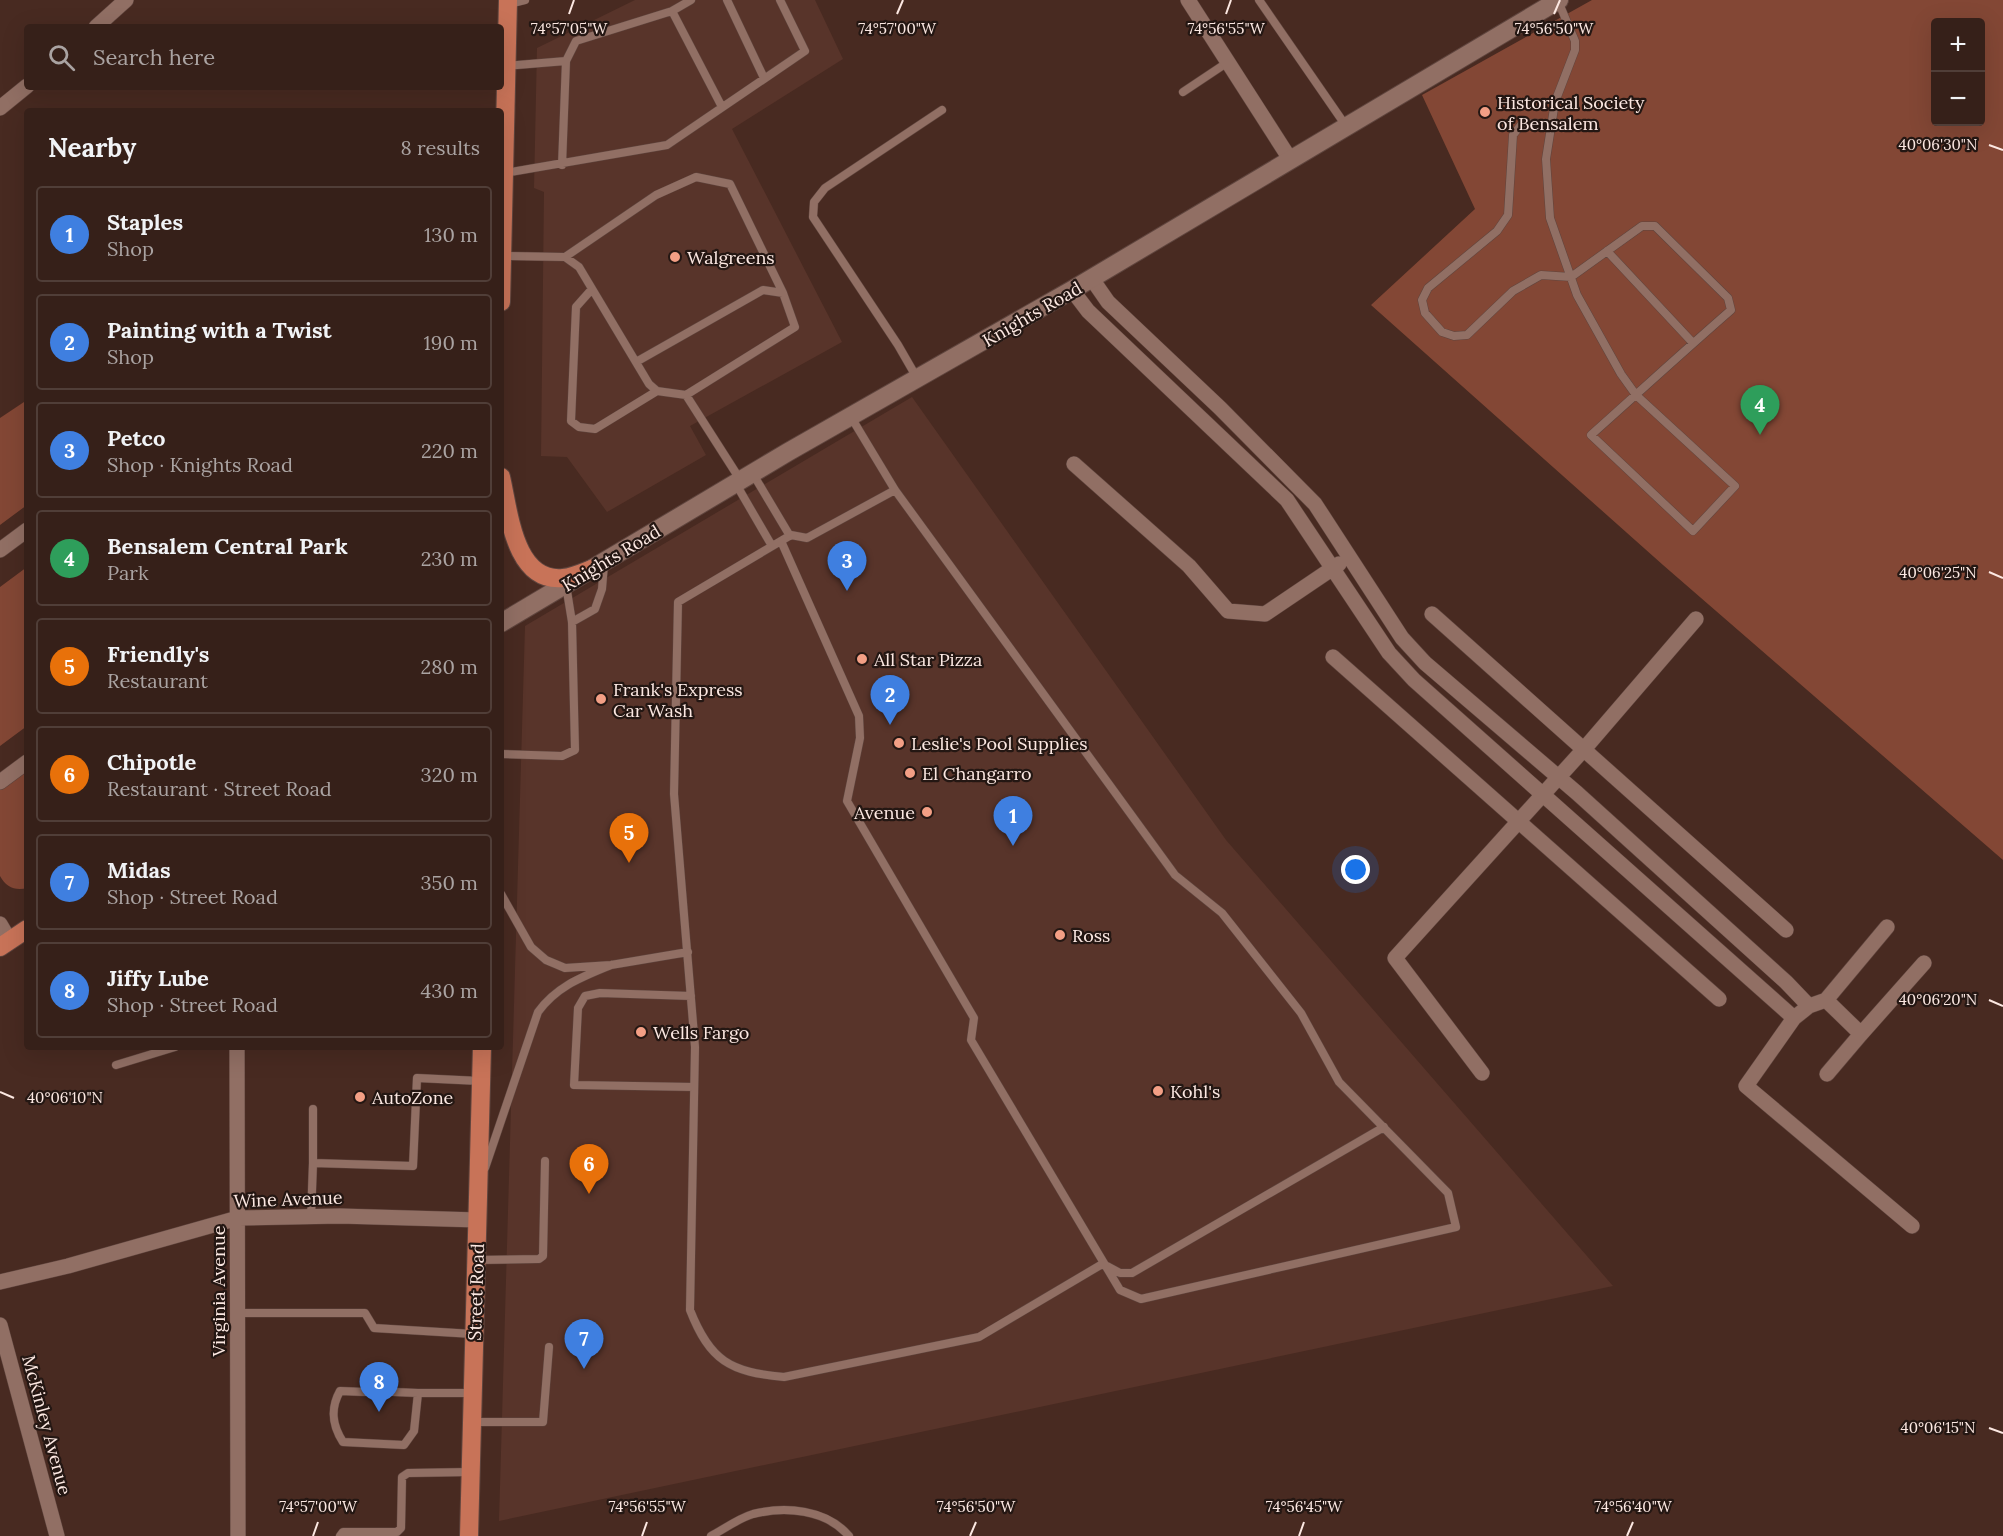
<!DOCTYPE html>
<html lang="en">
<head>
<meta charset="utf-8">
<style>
	:root { --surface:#362019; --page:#3d2822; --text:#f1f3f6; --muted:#aaa3a2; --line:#503e38; --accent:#0b8043 }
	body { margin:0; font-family:Lora,serif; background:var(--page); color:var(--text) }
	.controls { position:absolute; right:18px; top:18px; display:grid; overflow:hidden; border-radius:6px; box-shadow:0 6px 24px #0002 }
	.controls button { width:54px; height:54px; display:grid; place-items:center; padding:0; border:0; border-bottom:2px solid var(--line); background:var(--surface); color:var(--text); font:30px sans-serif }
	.you { position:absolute; left:1356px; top:870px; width:21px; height:21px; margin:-15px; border:4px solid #fff; border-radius:50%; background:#1a73e8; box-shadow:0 0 0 9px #1a73e833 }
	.badge { display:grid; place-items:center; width:39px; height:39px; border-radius:50%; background:var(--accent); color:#fff; font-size:20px; font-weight:700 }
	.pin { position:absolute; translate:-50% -50px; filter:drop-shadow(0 2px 3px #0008) }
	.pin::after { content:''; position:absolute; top:32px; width:21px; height:18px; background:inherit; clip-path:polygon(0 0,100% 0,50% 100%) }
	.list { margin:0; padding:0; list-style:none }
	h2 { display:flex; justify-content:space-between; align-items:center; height:78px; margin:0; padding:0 24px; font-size:26px }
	h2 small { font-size:20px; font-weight:400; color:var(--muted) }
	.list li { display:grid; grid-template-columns:39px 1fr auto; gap:18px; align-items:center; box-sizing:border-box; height:96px; margin:0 12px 12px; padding:0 12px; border:2px solid var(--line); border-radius:6px }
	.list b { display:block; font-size:22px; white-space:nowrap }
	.list p { margin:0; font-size:20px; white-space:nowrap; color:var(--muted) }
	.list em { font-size:20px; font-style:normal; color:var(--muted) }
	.icon { flex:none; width:33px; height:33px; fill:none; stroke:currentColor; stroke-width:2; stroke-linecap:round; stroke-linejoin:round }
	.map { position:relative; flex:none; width:2003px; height:1536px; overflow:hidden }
	.search { position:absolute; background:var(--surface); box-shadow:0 6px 24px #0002; left:24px; top:24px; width:480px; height:66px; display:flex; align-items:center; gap:15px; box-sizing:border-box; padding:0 21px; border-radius:6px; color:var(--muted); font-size:22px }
	.panel { position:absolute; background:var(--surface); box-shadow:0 6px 24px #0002; left:24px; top:108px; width:480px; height:942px; border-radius:6px }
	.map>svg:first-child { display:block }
	.built { fill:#58342a }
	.green { fill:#834735; fill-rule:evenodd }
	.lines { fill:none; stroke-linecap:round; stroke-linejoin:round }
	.service-casing { stroke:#5f453e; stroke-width:9 }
	.minor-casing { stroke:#5f453e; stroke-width:16 }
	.secondary-casing { stroke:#5f453e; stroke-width:20 }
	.primary-casing { stroke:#5f453e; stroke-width:20 }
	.service { stroke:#916f64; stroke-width:8 }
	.minor { stroke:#916f64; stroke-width:15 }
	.secondary { stroke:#916f64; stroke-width:18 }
	.primary { stroke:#c87358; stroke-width:18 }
	.ticks { fill:none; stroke:#fce8e2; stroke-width:2 }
	.poi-dot { fill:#f39f85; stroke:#241713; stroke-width:2 }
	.labels { text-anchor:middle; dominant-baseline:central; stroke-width:4.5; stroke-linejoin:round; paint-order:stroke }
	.poi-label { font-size:18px; fill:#fce8e2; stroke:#241713; text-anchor:start }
	.street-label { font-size:18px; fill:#fce8e2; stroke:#241713 }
	.ticks-label { font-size:15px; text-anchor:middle; fill:#fce8e2; stroke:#241713; stroke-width:4.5; stroke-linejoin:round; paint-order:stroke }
</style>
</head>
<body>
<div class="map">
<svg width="2003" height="1536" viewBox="0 0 2003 1536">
	<rect width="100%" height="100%" fill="#482a21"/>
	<path class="built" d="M 635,0 L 815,0 L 843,59 L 732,129 L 842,342 L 690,426 L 706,455 L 607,512 L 567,457 L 541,456 L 544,192 L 534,188 L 537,48 Z
		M 912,397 L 1226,840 L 1613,1286 L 499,1521 L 525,626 Z"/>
	<path class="green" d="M 1592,0 L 2003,0 L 2003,860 L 1663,565 L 1371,305 L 1475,209 L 1422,95 ZM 1936,22 L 1980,22 L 1980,122 L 1936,122 Z
		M 27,400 L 27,505 L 0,525 L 0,418 Z
		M 27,567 L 27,726 L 0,746 L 0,587 Z
		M 27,769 L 27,888 C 15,891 6,887 0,876 L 0,789 Z"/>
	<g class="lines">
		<defs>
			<path id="service" d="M 727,0 L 764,78
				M 1259,0 L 1346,126
				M 509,4 L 525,0
				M 672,11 L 722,107
				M 566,61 L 576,41 L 672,11 L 691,0
				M 506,66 L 566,61 L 562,165
				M 1183,92 L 1228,62
				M 1552,126 L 1536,123 L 1521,125 L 1513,135 L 1508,215 L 1497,231 L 1428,288 L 1422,300 L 1425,313 L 1442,332 L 1454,336 L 1467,335 L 1513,291 L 1541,275 L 1571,277 L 1642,226 L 1655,226 L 1728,298 L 1731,310 C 1684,351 1638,393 1591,435 L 1693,531 L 1735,486 L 1636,395 L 1621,374 L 1577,295 L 1550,218 L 1546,159 L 1555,102 L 1575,50 L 1575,41 L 1558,1
				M 505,173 L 667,145 L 805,51 L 780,0
				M 1607,251 L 1693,343
				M 504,256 L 565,257 L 579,267 L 649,384 L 657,391 L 686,395 L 741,481
				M 565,257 L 656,195 L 696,177 L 730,184 L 783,293
				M 592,289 L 576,307 L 571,421 L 579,427 L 595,429 L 657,391
				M 636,362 L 763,290 L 783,293 L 795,327 L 686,395
				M 917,378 L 898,345 L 813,217 L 814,202 L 825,188 L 942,110
				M 753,474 L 790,536
				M 736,484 L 772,546
				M 895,490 L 807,538 L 791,535 L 678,602 L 674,794 L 695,1047 L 690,1310 C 710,1361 730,1372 784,1377 L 979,1337 L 1104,1263
				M 781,541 L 859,716 L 860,738 L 847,801 L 974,1018 L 971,1040 L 1120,1290 L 1141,1299 L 1456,1227 L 1448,1193 L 1339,1082 L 1301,1013 L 1222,913 L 1175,875 L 895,490 L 851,417
				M 572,622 L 595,609 L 602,589 L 604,564
				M 501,754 L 562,756 L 575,750 L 572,622 L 566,585
				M 501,894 L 531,947 L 546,960 L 565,968 L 611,965 L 688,952
				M 691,996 L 600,993 L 585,996 L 578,1008 L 574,1085 L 694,1087
				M 116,1065 L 175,1047
				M 313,1163 L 313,1109
				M 485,1168 L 538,1012 C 557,986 582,977 611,965
				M 311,1217 L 313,1163 L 413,1166 L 417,1078 L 480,1081
				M 477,1260 L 539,1259 L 543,1256 L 545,1161
				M 1107,1266 L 1120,1273 L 1132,1273 L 1384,1127
				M 238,1313 L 365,1313 L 374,1328 L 473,1334
				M 365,1392 L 340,1391 C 330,1409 332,1425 343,1442 L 404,1445 L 414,1431 L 418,1393 L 394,1392
				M 418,1393 L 471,1393
				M 472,1422 L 543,1422 L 549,1347
				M 340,1536 L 343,1532 L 397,1532 L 401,1528 L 402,1477 L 408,1473 L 471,1472
				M 711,1536 C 724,1529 739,1518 753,1514 C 785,1506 826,1509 849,1536"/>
			<path id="minor" d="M 1188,0 L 1290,159
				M 96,27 L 126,0
				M 0,108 L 27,86
				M 1092,279 L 1108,302 L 1220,408 L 1315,504 L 1402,638 L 1425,663 L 1577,793 L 1786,982 L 1809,1006
				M 1072,290 L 1088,311 L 1287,500 L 1389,653 L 1414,680 L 1794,1018
				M 1074,464 L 1189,566 L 1228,611 L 1265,614 L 1339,564
				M 0,550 L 27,530
				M 1432,614 L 1786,930
				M 1333,657 L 1719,999
				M 0,782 L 27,762
				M 0,924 L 10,941
				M 1887,927 L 1826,1000 L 1809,1006 L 1794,1018 L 1746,1086 L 1912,1226
				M 1826,1000 L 1861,1034 L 1924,963
				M 237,1047 L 238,1536
				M 1482,1073 L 1395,958 L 1585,748 L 1696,619
				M 1827,1074 L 1861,1034
				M 0,1282 L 68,1266 L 238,1218 L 340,1216 L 478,1220
				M 0,1325 L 57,1536"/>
			<path id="secondary" d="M 501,623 L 788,452 L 1072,290 L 1559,0"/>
			<path id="primary" d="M 501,302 L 508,0
				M 501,477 C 509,511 514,583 563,578 C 573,577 584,572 594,568
				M 0,947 L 27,929
				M 469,1536 L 482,1047"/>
		</defs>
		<use href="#service" class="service-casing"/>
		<use href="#minor" class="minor-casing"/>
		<use href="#secondary" class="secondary-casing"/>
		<use href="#primary" class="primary-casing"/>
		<use href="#service" class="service"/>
		<use href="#minor" class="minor"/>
		<use href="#secondary" class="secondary"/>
		<use href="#primary" class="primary"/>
	</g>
	<path class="ticks" d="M 569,14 L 574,0M 897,14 L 903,0M 1226,14 L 1231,0M 1554,14 L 1560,0M 1989,145 L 2003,150M 1989,572 L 2003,578M 1989,1000 L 2003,1006M 0,1092 L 14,1098M 1989,1428 L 2003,1433M 313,1536 L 318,1522M 642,1536 L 647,1522M 970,1536 L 976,1522M 1299,1536 L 1304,1522M 1627,1536 L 1633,1522"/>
	<g class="poi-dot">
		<circle cx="1485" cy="112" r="6"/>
		<circle cx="675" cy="257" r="6"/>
		<circle cx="862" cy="659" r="6"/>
		<circle cx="601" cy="699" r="6"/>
		<circle cx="899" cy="743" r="6"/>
		<circle cx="910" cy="773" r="6"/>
		<circle cx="927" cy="812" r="6"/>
		<circle cx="1060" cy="935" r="6"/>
		<circle cx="641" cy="1032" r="6"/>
		<circle cx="1158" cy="1091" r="6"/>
		<circle cx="360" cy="1097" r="6"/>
	</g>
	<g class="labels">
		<g class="poi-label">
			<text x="1497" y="102">Historical Society<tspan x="1497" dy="21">of Bensalem</tspan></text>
			<text x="687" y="257">Walgreens</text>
			<text x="874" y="659">All Star Pizza</text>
			<text x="613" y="689">Frank's Express<tspan x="613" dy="21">Car Wash</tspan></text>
			<text x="911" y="743">Leslie's Pool Supplies</text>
			<text x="922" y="773">El Changarro</text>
			<text x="915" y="812" text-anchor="end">Avenue</text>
			<text x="1072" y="935">Ross</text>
			<text x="653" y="1032">Wells Fargo</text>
			<text x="1170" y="1091">Kohl's</text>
			<text x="372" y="1097">AutoZone</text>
		</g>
		<g class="street-label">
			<text transform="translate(1032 314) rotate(-30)">Knights Road</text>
			<text transform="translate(611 558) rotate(-31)">Knights Road</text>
			<text transform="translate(288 1199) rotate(-2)">Wine Avenue</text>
			<text transform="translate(218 1291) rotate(-90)">Virginia Avenue</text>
			<text transform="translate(476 1292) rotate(-88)">Street Road</text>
			<text transform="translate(47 1425) rotate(75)">McKinley Avenue</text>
		</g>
	</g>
	<g class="ticks-label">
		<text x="569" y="34">74°57'05"W</text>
		<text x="897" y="34">74°57'00"W</text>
		<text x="1226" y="34">74°56'55"W</text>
		<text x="1554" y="34">74°56'50"W</text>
		<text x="1938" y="150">40°06'30"N</text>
		<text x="1938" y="578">40°06'25"N</text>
		<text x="1938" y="1005">40°06'20"N</text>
		<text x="65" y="1103">40°06'10"N</text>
		<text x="1938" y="1433">40°06'15"N</text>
		<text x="318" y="1512">74°57'00"W</text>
		<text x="647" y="1512">74°56'55"W</text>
		<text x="976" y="1512">74°56'50"W</text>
		<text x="1304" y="1512">74°56'45"W</text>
		<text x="1633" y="1512">74°56'40"W</text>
	</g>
</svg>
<div class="controls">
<button>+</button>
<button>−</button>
</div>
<div class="you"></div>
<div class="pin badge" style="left:1013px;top:846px;background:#3f7fe0">1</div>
<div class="pin badge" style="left:890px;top:725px;background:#3f7fe0">2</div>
<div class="pin badge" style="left:847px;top:591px;background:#3f7fe0">3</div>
<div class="pin badge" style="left:1760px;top:435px;background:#2e9e5b">4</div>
<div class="pin badge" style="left:629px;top:863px;background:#e8710a">5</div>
<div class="pin badge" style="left:589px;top:1194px;background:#e8710a">6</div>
<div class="pin badge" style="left:584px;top:1369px;background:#3f7fe0">7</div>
<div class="pin badge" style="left:379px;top:1412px;background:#3f7fe0">8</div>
<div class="search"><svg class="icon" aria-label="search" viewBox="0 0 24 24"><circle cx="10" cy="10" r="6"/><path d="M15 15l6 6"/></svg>Search here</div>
<section class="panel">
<h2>Nearby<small>8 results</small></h2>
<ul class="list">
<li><span class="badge" style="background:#3f7fe0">1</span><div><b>Staples</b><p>Shop</p></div><em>130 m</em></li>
<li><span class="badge" style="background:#3f7fe0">2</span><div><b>Painting with a Twist</b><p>Shop</p></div><em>190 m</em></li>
<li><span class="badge" style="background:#3f7fe0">3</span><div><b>Petco</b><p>Shop · Knights Road</p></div><em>220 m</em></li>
<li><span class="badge" style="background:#2e9e5b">4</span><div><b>Bensalem Central Park</b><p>Park</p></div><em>230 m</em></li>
<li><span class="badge" style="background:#e8710a">5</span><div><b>Friendly's</b><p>Restaurant</p></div><em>280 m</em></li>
<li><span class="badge" style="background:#e8710a">6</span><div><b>Chipotle</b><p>Restaurant · Street Road</p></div><em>320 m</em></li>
<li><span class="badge" style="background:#3f7fe0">7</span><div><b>Midas</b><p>Shop · Street Road</p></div><em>350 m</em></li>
<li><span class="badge" style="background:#3f7fe0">8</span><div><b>Jiffy Lube</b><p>Shop · Street Road</p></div><em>430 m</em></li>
</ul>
</section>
</div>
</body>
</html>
